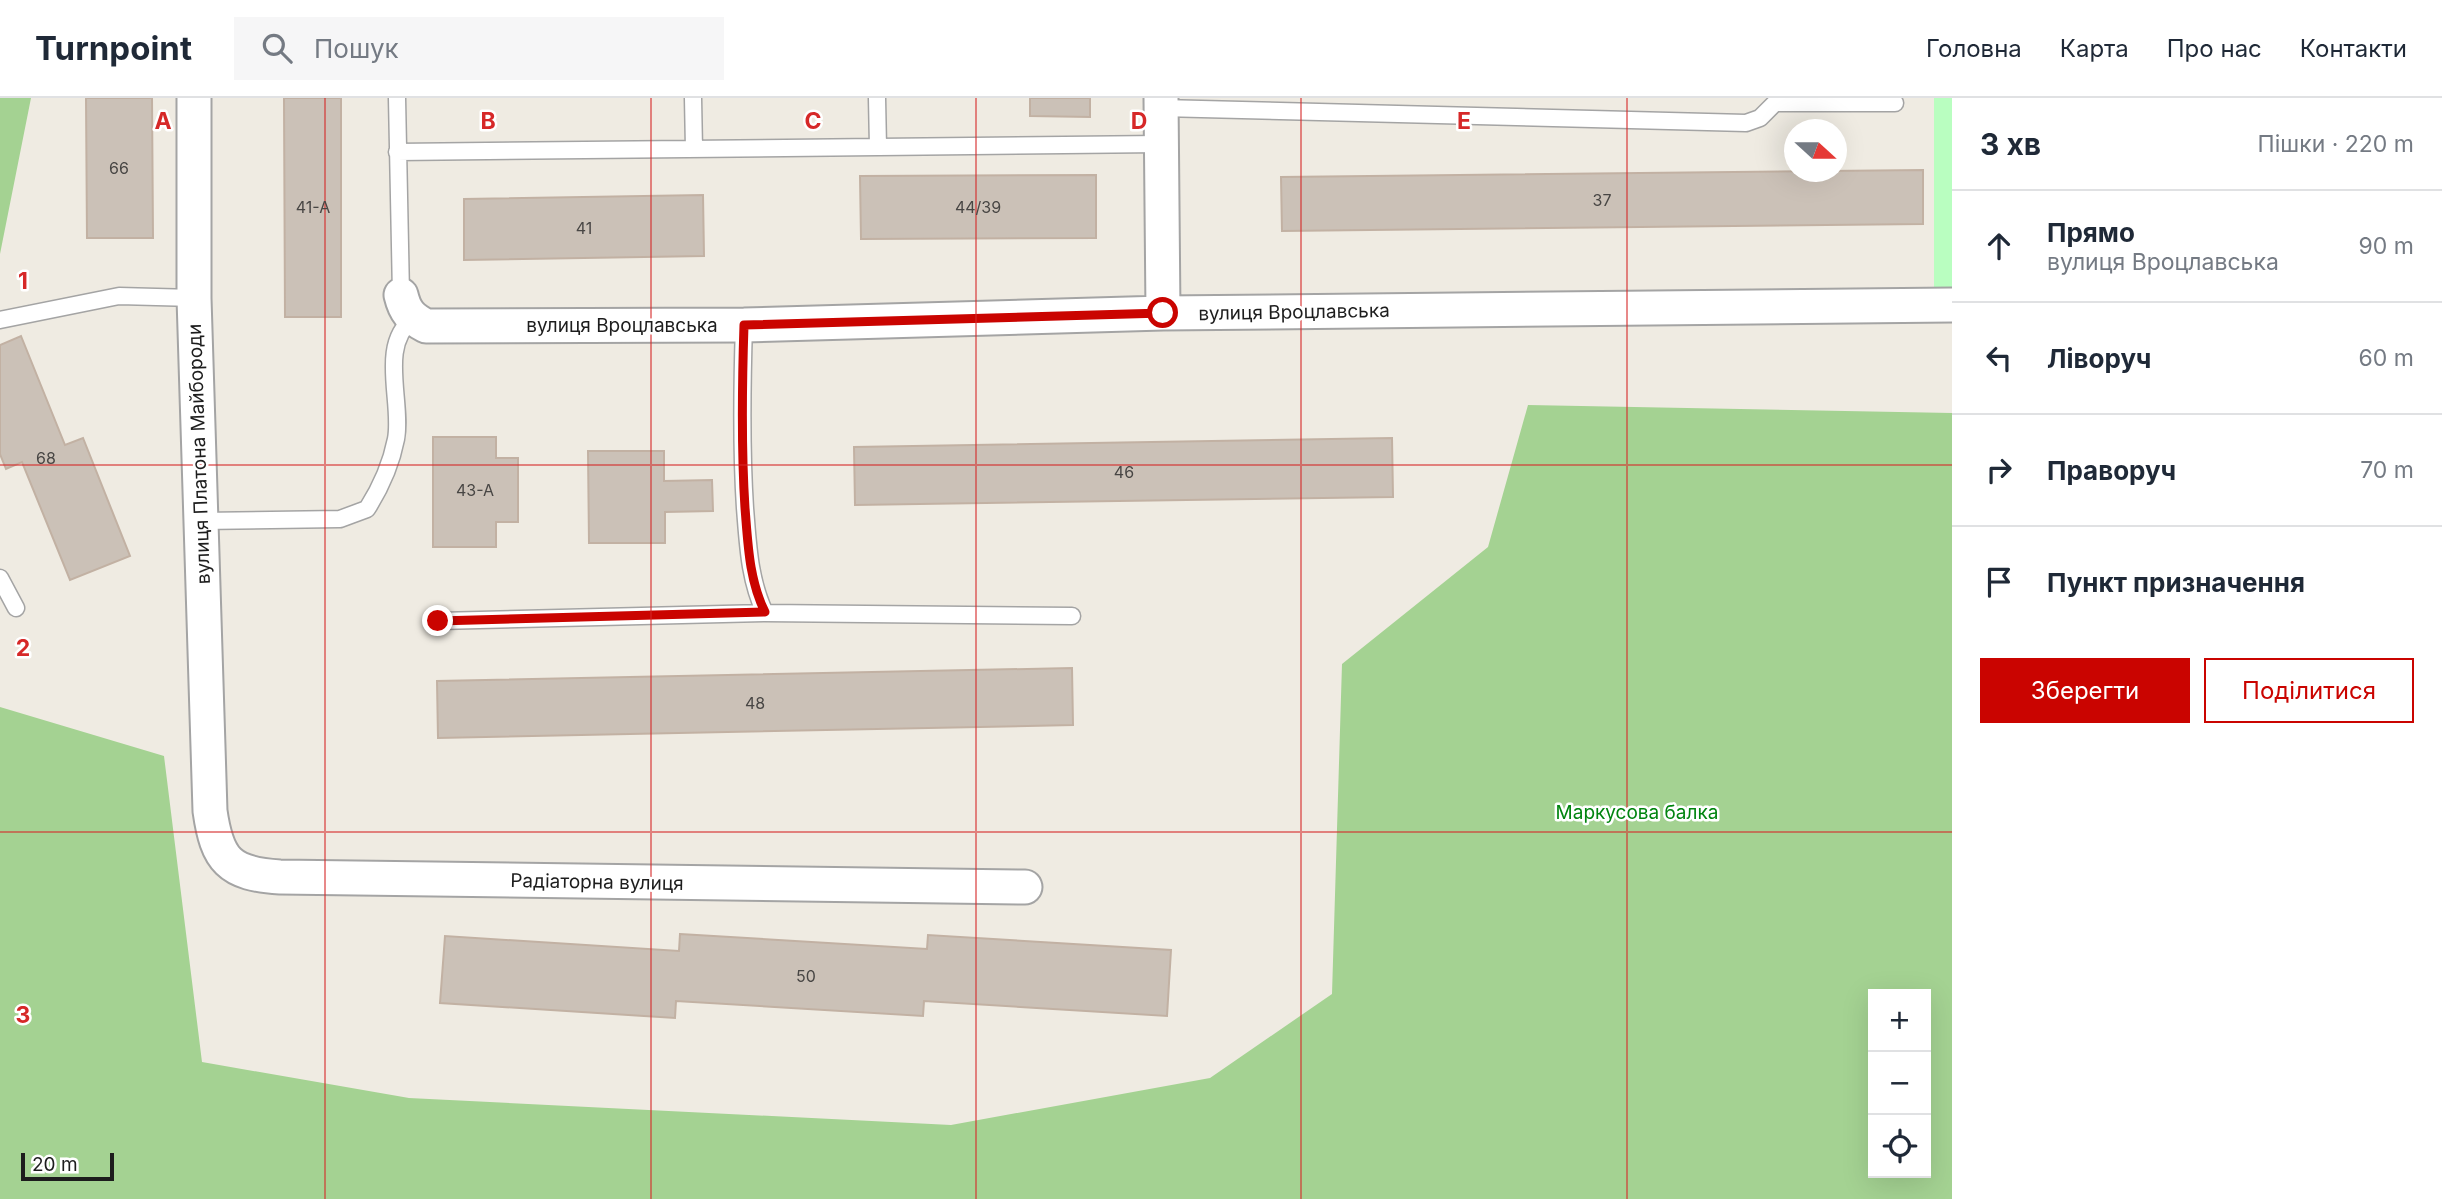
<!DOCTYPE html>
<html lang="uk">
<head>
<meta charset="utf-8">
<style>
	:root { --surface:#fff; --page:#f6f6f7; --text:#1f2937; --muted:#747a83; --line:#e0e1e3; --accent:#ca0400 }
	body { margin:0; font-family:Inter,sans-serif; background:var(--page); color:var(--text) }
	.controls { position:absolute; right:21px; bottom:21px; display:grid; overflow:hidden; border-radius:0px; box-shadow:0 7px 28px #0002 }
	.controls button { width:63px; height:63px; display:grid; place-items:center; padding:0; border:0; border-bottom:2px solid var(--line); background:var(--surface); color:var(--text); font:35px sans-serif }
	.compass { position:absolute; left:1784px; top:21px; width:63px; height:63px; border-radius:50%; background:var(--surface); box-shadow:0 7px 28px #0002; rotate:111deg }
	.scale { position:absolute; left:21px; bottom:18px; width:93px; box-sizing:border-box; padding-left:7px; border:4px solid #1d1d1d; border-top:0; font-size:19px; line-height:24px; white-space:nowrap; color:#1d1d1d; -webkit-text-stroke:5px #fff; paint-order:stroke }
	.stop { position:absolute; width:21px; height:21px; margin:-16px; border:5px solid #ca0400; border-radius:50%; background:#fff }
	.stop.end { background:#ca0400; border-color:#fff; box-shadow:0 2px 7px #0008 }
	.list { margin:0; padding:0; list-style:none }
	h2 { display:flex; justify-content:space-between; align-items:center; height:91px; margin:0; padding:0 28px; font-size:30px }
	h2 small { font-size:23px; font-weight:400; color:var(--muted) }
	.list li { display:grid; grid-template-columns:46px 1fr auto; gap:21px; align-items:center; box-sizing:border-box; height:112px; padding:0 28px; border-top:2px solid var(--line) }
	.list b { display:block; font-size:26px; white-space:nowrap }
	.list p { margin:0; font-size:23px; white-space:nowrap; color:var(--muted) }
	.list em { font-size:23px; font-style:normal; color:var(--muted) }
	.actions { display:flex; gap:14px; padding:21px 28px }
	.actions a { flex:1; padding:16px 0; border:2px solid var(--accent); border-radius:0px; text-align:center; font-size:24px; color:var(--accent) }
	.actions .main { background:var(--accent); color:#fff }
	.icon { flex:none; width:38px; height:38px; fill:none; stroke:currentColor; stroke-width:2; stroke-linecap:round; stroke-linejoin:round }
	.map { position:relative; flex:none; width:1952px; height:1101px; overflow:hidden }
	header { display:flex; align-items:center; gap:42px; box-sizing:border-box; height:98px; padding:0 35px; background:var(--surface); border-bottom:2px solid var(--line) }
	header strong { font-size:33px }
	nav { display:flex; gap:38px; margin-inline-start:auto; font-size:24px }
	.search { width:490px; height:63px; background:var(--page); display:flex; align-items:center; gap:18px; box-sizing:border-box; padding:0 24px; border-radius:0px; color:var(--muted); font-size:26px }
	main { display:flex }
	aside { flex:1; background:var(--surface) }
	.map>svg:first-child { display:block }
	.forest { fill:#a4d292; fill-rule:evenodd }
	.park { fill:#b9fec0 }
	.building { fill:#cbc1b7; stroke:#c2b1a3; stroke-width:2 }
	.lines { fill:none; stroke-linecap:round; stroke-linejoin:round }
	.lane-casing { stroke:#a4a4a4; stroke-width:19 }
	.street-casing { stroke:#a4a4a4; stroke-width:37 }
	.lane { stroke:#fff; stroke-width:16 }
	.street { stroke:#fff; stroke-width:33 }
	.route { stroke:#ca0400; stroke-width:9 }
	.grid { fill:none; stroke:#d62828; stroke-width:2; stroke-opacity:0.55 }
	.labels { text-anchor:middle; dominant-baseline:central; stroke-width:5; stroke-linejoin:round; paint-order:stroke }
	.number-label { font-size:16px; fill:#484644 }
	.street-label { font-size:19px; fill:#1d1d1d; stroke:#fff }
	.park-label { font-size:19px; fill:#01840f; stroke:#fff }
	.grid-label { font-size:23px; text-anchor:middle; font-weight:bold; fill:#d62828; stroke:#fff; stroke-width:5; stroke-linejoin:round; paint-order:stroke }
</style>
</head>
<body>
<header>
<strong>Turnpoint</strong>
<div class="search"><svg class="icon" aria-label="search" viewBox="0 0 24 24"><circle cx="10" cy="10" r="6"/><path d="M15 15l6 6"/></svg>Пошук</div>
<nav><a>Головна</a><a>Карта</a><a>Про нас</a><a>Контакти</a></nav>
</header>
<main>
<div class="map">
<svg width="1952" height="1101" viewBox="0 0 1952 1101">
	<rect width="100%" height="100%" fill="#efebe2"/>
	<path class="forest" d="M 0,0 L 31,0 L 0,156 Z
		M 1528,307 L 1952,315 L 1952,1101 L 0,1101 L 0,609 L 164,658 L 202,964 L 409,1000 L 951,1027 L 1210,980 L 1332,896 L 1342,566 L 1488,449 ZM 1873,896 L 1926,896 L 1926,1075 L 1873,1075 Z"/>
	<path class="park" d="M 1934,0 L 1952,0 L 1952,190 L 1934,190 Z"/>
	<path class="building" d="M 86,0 L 152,0 L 153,140 L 87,140 Z
		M 284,0 L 341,0 L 341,219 L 285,219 Z
		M 1030,0 L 1090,0 L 1090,19 L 1030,18 Z
		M 1923,72 L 1923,126 L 1282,133 L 1281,79 Z
		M 1096,77 L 1096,140 L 861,141 L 860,78 Z
		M 703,97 L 704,158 L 464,162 L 464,101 Z
		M 21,238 L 65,347 L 83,340 L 130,458 L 70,482 L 22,364 L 6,371 L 0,356 L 0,247 Z
		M 433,339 L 496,339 L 496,360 L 518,360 L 518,424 L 496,424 L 496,449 L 433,449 Z
		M 1392,340 L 1393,399 L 855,407 L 854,349 Z
		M 588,353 L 664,353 L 664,383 L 712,382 L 713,413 L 665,414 L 665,445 L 589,445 Z
		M 1072,570 L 1073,627 L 438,640 L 437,583 Z
		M 680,836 L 927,851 L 928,837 L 1171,852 L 1167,918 L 924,903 L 923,918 L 676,903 L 675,920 L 440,905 L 445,838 L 679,853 Z"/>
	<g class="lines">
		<defs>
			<path id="lane" d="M 397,0 L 401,197
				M 693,0 L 694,51
				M 877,0 L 878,49
				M 1777,5 L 1895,5
				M 1161,10 L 1746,25 L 1760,20 L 1780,0
				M 397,54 L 1161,46
				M 0,222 L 119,198 L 194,200
				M 744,227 C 742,288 741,349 745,410 C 748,446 749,481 765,515
				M 201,423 L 340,421 L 367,411 C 381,389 391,367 396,341 C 403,305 378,247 413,221
				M 0,480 L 16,510
				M 438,523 L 765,515 L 1072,518"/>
			<path id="street" d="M 194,0 L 194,200 L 210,713 C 217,762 229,776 280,779 L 1025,789
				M 1161,0 L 1163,215
				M 401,197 C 405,214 411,220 426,228 L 744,227 L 1163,215 L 1952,207"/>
		</defs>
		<use href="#lane" class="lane-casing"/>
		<use href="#street" class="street-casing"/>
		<use href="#lane" class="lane"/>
		<use href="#street" class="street"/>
	</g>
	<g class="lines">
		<path class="route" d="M 438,523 L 765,514 C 749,482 748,446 745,410 C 741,349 742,288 744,227 L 1163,215"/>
	</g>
	<path class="grid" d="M 325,0 L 325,1101M 651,0 L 651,1101M 976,0 L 976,1101M 1301,0 L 1301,1101M 1627,0 L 1627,1101M 0,367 L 1952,367M 0,734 L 1952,734"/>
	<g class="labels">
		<g class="number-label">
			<text x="119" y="70">66</text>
			<text x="1602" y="102">37</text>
			<text x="313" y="109">41-А</text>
			<text x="978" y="109">44/39</text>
			<text x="584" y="130">41</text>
			<text x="46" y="360">68</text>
			<text x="1124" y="374">46</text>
			<text x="475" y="392">43-А</text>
			<text x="755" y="605">48</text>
			<text x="806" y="878">50</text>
		</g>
		<g class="street-label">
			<text transform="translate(1294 214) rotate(-1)">вулиця Вроцлавська</text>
			<text x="622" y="227">вулиця Вроцлавська</text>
			<text transform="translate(199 356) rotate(-92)">вулиця Платона Майбороди</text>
			<text transform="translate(597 784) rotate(1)">Радіаторна вулиця</text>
		</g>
		<g class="park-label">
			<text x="1637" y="714">Маркусова балка</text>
		</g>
	</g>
	<g class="grid-label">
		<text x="163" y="31">A</text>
		<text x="488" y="31">B</text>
		<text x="813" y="31">C</text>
		<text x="1139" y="31">D</text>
		<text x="1464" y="31">E</text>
		<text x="23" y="191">1</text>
		<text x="23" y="558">2</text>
		<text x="23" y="925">3</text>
	</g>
</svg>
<div class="controls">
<button>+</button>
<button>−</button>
<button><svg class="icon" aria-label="locate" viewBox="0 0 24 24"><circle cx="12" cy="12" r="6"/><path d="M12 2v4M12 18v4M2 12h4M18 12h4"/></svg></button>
</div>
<svg class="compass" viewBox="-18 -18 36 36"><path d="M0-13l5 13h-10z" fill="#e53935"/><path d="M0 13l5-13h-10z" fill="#747a83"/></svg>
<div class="scale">20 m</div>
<div class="stop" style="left:1163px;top:215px"></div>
<div class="stop end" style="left:438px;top:523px"></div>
</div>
<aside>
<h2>3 хв<small>Пішки · 220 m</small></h2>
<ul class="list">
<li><svg class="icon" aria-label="ahead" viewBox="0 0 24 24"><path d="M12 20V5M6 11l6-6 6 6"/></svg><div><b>Прямо</b><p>вулиця Вроцлавська</p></div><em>90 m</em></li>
<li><svg class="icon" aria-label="left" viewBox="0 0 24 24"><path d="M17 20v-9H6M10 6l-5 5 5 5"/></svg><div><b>Ліворуч</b></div><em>60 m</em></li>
<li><svg class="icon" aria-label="right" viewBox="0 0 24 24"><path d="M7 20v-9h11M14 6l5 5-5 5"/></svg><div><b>Праворуч</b></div><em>70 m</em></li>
<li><svg class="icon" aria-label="arrive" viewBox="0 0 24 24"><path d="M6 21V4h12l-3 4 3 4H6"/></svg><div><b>Пункт призначення</b></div></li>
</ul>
<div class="actions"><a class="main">Зберегти</a><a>Поділитися</a></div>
</aside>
</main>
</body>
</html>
